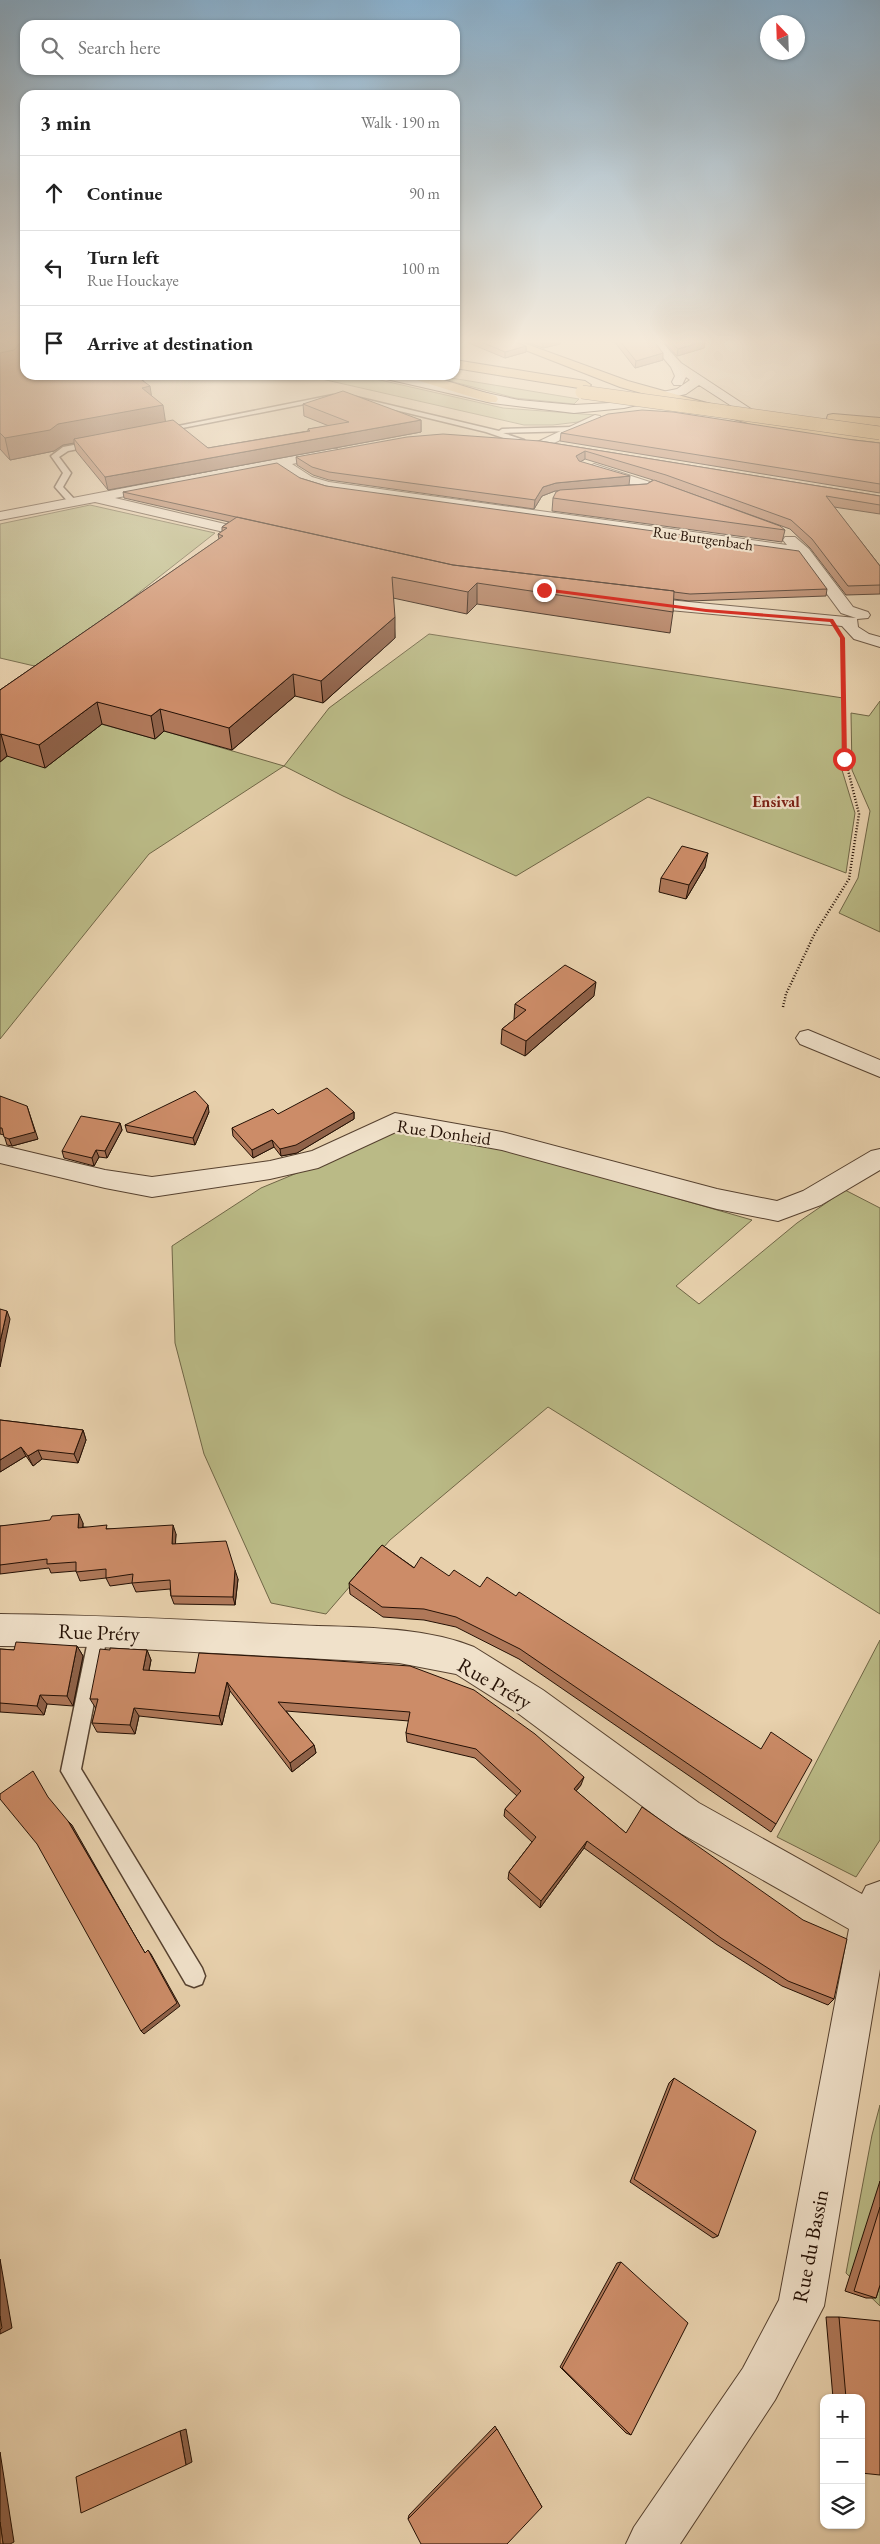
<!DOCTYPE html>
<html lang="en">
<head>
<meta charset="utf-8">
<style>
	:root { --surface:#fff; --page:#f6f6f6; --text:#222; --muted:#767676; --line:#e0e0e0 }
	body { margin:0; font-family:"EB Garamond",serif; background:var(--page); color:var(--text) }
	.controls { position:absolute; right:15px; bottom:15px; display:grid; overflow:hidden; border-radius:10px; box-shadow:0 1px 4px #0004 }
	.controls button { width:45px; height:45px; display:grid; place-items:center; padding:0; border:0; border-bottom:1px solid var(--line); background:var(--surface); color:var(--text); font:25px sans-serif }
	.compass { position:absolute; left:760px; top:15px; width:45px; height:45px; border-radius:50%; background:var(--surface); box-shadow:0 1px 4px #0004; rotate:337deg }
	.stop { position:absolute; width:15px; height:15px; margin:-11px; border:4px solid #d93025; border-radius:50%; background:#fff }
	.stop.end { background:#d93025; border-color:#fff; box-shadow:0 1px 5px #0008 }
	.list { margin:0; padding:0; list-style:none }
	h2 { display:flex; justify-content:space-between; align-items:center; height:65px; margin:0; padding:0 20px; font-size:21px }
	h2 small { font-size:16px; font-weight:400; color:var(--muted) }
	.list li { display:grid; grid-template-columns:32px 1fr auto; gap:15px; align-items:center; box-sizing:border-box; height:75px; padding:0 20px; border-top:1px solid var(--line) }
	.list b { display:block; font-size:19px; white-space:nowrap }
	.list p { margin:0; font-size:16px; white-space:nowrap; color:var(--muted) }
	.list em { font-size:16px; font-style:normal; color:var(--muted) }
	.icon { flex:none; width:28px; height:28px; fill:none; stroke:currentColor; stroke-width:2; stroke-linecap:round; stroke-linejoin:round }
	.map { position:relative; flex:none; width:880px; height:2544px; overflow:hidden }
	.search { position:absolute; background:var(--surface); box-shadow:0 1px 4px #0004; left:20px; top:20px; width:440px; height:55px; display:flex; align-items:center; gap:12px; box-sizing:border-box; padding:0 18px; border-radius:15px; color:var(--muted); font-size:19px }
	.panel { position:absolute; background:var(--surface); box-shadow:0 1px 4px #0004; left:20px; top:90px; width:440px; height:290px; border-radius:15px }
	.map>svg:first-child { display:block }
	.green { fill:#baba86; stroke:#706646 }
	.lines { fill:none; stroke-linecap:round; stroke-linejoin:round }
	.lane-casing { stroke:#56412f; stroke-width:3 }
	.street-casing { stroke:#56412f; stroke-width:2 }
	.secondary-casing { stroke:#251105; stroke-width:2 }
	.highway-casing { stroke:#251105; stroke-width:2 }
	.path-far1 { stroke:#251105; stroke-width:2; stroke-dasharray:0.5 1; stroke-linecap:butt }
	.path { stroke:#251105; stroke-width:2.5; stroke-dasharray:1 2; stroke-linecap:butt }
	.lane { fill:#f0e1ca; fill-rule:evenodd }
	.street { fill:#f0e1ca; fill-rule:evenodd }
	.secondary { fill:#f0e1ca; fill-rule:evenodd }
	.highway { fill:#e4b876; fill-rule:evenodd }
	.highway-bridge-casing { stroke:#251105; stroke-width:14; stroke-linecap:butt }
	.highway-bridge { stroke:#e4b876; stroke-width:13 }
	.wall { fill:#af7859; stroke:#251105; fill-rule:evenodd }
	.shaded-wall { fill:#8f6249; stroke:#251105 }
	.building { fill:#cc8c68; stroke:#251105 }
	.route { fill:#d93025 }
	.labels { text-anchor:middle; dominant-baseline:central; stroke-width:4.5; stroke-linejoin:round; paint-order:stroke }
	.far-street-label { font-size:15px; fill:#251105; stroke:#f0e1ca }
	.far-quarter-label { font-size:16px; font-weight:bold; fill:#7a1f14; stroke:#f0e1ca }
	.street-label { font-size:18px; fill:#251105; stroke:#f0e1ca }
	.near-street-label { font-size:21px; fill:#251105; stroke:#f0e1ca }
</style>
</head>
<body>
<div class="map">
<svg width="880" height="2544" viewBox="0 0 880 2544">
	<rect width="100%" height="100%" fill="#e8d1ad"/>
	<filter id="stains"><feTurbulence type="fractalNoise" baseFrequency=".004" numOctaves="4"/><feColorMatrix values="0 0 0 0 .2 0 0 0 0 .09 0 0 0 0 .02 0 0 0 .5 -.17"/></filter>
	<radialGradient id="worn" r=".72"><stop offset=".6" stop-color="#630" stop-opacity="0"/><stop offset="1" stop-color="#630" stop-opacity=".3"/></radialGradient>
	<path class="green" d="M 304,375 L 358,375 L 503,408 L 596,415 L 578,422 L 553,425 L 524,425 Z
		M 427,375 L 433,375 L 579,399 L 574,404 L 515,398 Z
		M 90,505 L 215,533 L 43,668 L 0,658 L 0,524 Z
		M 429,634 L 843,698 L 842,770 L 855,813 L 846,873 L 648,797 L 516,876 L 343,796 L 284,766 L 149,854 L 0,1039 L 0,762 L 65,714 L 155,739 L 164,731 L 284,766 L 329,708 Z
		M 880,701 L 880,932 L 839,913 L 858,878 L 870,811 L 852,770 L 851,713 L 869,716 Z
		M 398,1131 L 456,1135 L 752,1220 L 676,1286 L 699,1304 L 797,1223 L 845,1190 L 880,1208 L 880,1614 L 548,1407 L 390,1540 L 326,1614 L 271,1603 L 204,1454 L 175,1343 L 172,1246 L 261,1188 Z
		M 880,1640 L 880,1840 L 856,1877 L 777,1837 Z
		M 880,2105 L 880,2306 L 846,2273 L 872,2135 Z"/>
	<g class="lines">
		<defs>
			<path id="lane" d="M 333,395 L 335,398 L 162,432 L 158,430 Z
				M 356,397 L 499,431 L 502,429 L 573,427 L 577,429 L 573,431 L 503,433 L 524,440 L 521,444 L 486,432 L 354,400 Z
				M 95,441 L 98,445 L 68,451 L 59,457 L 71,473 L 63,487 L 77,502 L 70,504 L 55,487 L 63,473 L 51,456 L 63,447 Z
				M 99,1622 L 105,1625 L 108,1631 L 81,1769 L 202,1968 L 205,1976 L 202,1984 L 194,1987 L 186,1984 L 61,1771 L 90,1631 L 93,1625 Z"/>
			<path id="street" d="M 595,415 L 600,416 L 601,419 L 600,422 L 545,447 L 535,447 L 533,444 Z
				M 332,448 L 337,449 L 339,452 L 337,455 L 292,464 L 312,477 L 329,482 L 787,545 L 783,540 L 785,537 L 795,537 L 809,549 L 853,607 L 868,612 L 870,615 L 868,618 L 857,619 L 858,627 L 869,634 L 880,637 L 880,647 L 854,639 L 842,626 L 637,607 L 629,602 L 637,597 L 856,618 L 841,613 L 799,556 L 327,490 L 302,483 L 278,467 L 115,498 L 263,533 L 265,536 L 258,540 L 95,502 L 0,520 L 0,512 Z
				M 594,464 L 684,493 L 686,496 L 679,500 L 674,499 L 589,471 L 587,468 Z
				M 808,1030 L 880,1060 L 880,1077 L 800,1044 L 796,1038 L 800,1032 Z
				M 395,1113 L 502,1132 L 717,1189 L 777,1201 L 803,1191 L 871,1151 L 880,1149 L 880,1170 L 821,1205 L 778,1221 L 717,1209 L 502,1150 L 398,1131 L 318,1168 L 270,1179 L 152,1197 L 105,1188 L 0,1163 L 0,1145 L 105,1170 L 152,1177 L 270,1161 L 312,1151 Z
				M 0,1614 C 98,1615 196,1620 295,1625 C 353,1628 419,1625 474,1647 L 543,1690 L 699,1803 L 862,1894 L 866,1886 L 880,1881 L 880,1969 L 824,2306 L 775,2400 L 680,2544 L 626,2544 L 634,2527 L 743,2368 L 779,2300 L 849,1929 L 673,1829 L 519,1714 L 456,1674 L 399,1663 L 99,1647 L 0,1646 Z"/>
			<path id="secondary" d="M 649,341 L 661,341 L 681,363 L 757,413 L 755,416 L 747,416 L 699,385 L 686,394 L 624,408 L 574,413 L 492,403 L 382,378 L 380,375 L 402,375 L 519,400 L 574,405 L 609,403 L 677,389 L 690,380 L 686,377 L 682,385 L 674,385 L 672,382 L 675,376 L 671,367 Z"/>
			<path id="highway" d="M 502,341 L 518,341 L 628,381 L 768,420 L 880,438 L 880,446 L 762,427 L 620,387 Z
				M 455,360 L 585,381 L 591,385 L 585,389 L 455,368 Z
				M 408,375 L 427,375 L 496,396 L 498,399 L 496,402 L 488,402 L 410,378 Z
				M 833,414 L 880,418 L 880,426 L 828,421 L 827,418 L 828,415 Z"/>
		</defs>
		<use href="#lane" class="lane-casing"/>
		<use href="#street" class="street-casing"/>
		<use href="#secondary" class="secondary-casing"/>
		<use href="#highway" class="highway-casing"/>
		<path class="path-far1" d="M 843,650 L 845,759"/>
		<path class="path" d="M 783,1007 L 786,994 L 815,933 L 849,879 L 859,814 L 845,758"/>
		<use href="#lane" class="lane"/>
		<use href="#street" class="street"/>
		<use href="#secondary" class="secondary"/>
		<use href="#highway" class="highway"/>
		<defs>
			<path id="highway-bridge" d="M 582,392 L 880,433"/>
		</defs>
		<use href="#highway-bridge" class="highway-bridge-casing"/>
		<use href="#highway-bridge" class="highway-bridge"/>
	</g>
	<path class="wall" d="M 464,341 L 512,341 L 526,346 L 526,352 L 505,358 Z
		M 523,341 L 560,341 L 560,344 L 543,348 Z
		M 614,341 L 654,341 L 663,360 L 635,368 Z
		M 663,341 L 705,341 L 704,348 L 677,356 Z
		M 0,353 L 25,375 L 142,375 L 143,382 L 165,422 L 208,448 L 308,431 L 308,429 L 329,426 L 304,416 L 303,404 L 421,420 L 421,432 L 108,490 L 76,451 L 74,443 L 63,445 L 54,451 L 10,460 L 0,449 Z
		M 561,433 L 854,440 L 880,443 L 880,493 L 560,441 Z
		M 540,441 L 880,496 L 880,514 L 834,507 L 880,566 L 880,594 L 846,595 L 810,548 L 790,529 L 656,481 L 785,530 L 782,542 L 552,511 L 553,498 L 559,491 L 555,491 L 542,496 L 534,509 L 329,480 L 313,475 L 297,465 L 296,457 ZM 585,459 L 653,480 L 647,484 L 629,485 L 580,462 Z
		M 300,478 L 326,486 L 827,589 L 826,596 L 689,601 L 673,599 L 673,612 L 670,633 L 477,604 L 467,614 L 393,598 L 395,638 L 323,703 L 295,696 L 232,750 L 164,731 L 155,739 L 102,724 L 45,768 L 7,756 L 0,762 L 0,690 L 219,539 L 218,534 L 222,532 L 222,527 L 229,522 L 124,498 L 123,492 Z
		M 705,867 L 686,899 L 659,892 L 661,878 Z
		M 594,996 L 525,1056 L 501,1044 L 502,1029 L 515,1019 L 514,1019 L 515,1004 Z
		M 0,1096 L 38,1139 L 12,1146 L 7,1145 L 4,1135 L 0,1134 Z
		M 209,1112 L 195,1145 L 127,1132 L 125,1125 Z
		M 354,1112 L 354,1119 L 297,1153 L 281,1156 L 274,1147 L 253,1158 L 233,1136 L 232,1128 L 278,1114 Z
		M 120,1123 L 122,1130 L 107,1158 L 99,1157 L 94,1166 L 64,1158 L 62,1151 Z
		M 0,1420 L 83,1430 L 86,1440 L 78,1463 L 42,1459 L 33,1466 L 26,1456 L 0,1472 Z
		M 83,1523 L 83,1527 L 176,1534 L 175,1544 L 238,1579 L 235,1605 L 174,1604 L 171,1596 L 170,1589 L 136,1592 L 132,1583 L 110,1586 L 106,1578 L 80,1581 L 76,1571 L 51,1573 L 49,1568 L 0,1574 L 0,1526 Z
		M 382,1545 L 776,1824 L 771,1832 L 519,1659 L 456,1627 L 424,1620 L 383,1617 L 350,1594 L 349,1583 Z
		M 77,1646 L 83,1656 L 73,1706 L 47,1704 L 44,1715 L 0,1712 L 0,1649 L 14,1650 Z
		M 110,1650 L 147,1650 L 151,1660 L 149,1671 L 195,1673 L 308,1659 L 581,1785 L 576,1791 L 626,1833 L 834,1999 L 828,2005 L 782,1986 L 716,1944 L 584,1848 L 540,1908 L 508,1879 L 509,1872 L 532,1842 L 504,1816 L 505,1809 L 517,1796 L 475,1758 L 407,1742 L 406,1733 L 409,1721 L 286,1711 L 314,1745 L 316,1753 L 292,1772 L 230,1691 L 222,1725 L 139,1716 L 135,1734 L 97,1732 L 92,1723 L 96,1708 L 95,1707 L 90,1699 Z
		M 674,2078 L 718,2236 L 713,2238 L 630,2182 L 669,2083 Z
		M 880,2181 L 880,2285 L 876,2298 L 866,2298 L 845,2291 Z
		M 621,2262 L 631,2435 L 626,2433 L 560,2367 L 617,2263 Z
		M 826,2317 L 839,2317 L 861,2398 L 833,2398 Z
		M 495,2426 L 542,2507 L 408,2519 L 409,2515 Z"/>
	<path class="shaded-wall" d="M 549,341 L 560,341 L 560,344 L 543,348 L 543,342 Z
		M 705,341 L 704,348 L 677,356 L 678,349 Z
		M 526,346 L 526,352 L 505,358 L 505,352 Z
		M 663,353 L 663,360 L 635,368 L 636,361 Z
		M 135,375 L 142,375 L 144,387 L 150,386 L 153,406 L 163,405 L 166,425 L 74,439 L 74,443 L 63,445 L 54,451 L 10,460 L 5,438 L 58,424 Z
		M 421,420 L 421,432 L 108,490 L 105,477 Z
		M 585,451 L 585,459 L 575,465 L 576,456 Z
		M 630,476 L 629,485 L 555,491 L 542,496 L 534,509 L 535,500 L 543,487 L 556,483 Z
		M 477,583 L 477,604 L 467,614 L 468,592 Z
		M 395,617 L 395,638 L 323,703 L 321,681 Z
		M 293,674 L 295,696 L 232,750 L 229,728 Z
		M 97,702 L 102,724 L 45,768 L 39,745 Z
		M 160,709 L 164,731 L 155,739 L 151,716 Z
		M 1,734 L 7,756 L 0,762 L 0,735 Z
		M 708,853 L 705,867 L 686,899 L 689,885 Z
		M 596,982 L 594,996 L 525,1056 L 526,1041 Z
		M 208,1105 L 209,1112 L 195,1145 L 193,1138 Z
		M 27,1106 L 38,1139 L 12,1146 L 9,1139 Z
		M 354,1112 L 354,1119 L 297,1153 L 281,1156 L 280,1149 Z
		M 120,1123 L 122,1130 L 107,1158 L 105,1151 Z
		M 272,1140 L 274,1147 L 253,1158 L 252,1150 Z
		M 96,1150 L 99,1157 L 94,1166 L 92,1158 Z
		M 7,1311 L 10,1319 L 0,1367 L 0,1342 Z
		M 83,1430 L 86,1440 L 78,1463 L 74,1454 Z
		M 21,1447 L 26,1456 L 0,1472 L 0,1460 Z
		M 38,1450 L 42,1459 L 33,1466 L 28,1456 Z
		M 79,1514 L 83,1523 L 82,1537 L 78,1528 Z
		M 173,1525 L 176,1534 L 175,1553 L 172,1544 Z
		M 235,1570 L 238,1579 L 235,1605 L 233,1597 Z
		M 77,1646 L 83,1656 L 73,1706 L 67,1696 Z
		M 147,1650 L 151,1660 L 147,1679 L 143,1670 Z
		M 227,1682 L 230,1691 L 222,1725 L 219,1716 Z
		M 40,1695 L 47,1704 L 44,1715 L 37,1706 Z
		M 134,1708 L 139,1716 L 135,1734 L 130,1725 Z
		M 314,1745 L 316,1753 L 292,1772 L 290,1763 Z
		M 584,1777 L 581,1785 L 572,1796 L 574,1789 Z
		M 68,1821 L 72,1825 L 147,1957 L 145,1953 Z
		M 587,1841 L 584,1848 L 540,1908 L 541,1901 Z
		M 148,1950 L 151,1954 L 180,2006 L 144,2034 L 141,2031 Z
		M 0,2259 L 12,2328 L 0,2334 Z
		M 186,2429 L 192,2462 L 186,2465 L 180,2431 Z
		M 0,2452 L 14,2542 L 10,2544 L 3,2544 L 0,2522 Z"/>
	<path class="building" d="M 22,341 L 25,341 L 25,375 L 135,375 L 150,386 L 142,388 L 163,405 L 58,424 L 50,430 L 5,438 L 0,433 L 0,353 L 14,350 Z
		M 479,341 L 512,341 L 526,346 L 505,352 Z
		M 620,341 L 654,341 L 663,353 L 636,361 Z
		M 670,341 L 704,341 L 678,349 Z
		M 343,391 L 421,420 L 105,477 L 74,439 L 173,420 L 208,448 L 310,431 L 308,429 L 349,422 L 303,404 Z
		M 642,410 L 673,412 L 854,440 L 880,443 L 880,484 L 561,433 L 608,414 Z
		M 443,434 L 540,441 L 880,496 L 880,505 L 826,496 L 880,566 L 880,585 L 848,586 L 812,539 L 791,520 L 666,475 L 585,451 L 576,456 L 579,461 L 630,476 L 556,483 L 543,487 L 535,500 L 329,472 L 312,467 L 296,457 L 407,437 Z
		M 277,463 L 300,478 L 326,486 L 799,551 L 827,589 L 690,594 L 674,592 L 674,591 L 453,565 L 123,492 Z
		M 654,480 L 780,526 L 785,530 L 553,498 L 556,492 L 560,490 L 647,484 Z
		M 237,517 L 453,565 L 674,591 L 673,612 L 477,583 L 468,592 L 392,577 L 395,617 L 321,681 L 293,674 L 229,728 L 160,709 L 151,716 L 97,702 L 39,745 L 1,734 L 0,735 L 0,690 L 223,536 L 218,534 L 227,528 L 222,527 Z
		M 682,846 L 708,853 L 689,885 L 661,878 Z
		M 565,965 L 596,982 L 526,1041 L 502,1029 L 526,1010 L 515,1004 Z
		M 327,1088 L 354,1112 L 296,1145 L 280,1149 L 272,1140 L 252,1150 L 232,1128 L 273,1109 L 278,1114 Z
		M 195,1091 L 208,1105 L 193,1138 L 125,1125 Z
		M 0,1096 L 27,1106 L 35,1132 L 9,1139 L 4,1137 L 2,1128 L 0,1128 Z
		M 81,1116 L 120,1123 L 105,1151 L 96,1150 L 92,1158 L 62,1151 Z
		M 0,1309 L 7,1311 L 0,1342 Z
		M 0,1420 L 83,1430 L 74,1454 L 38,1450 L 28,1456 L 21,1447 L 0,1460 Z
		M 79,1514 L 78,1528 L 107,1525 L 106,1529 L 173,1525 L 172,1544 L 226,1541 L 235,1570 L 233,1597 L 171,1596 L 170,1580 L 132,1583 L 133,1574 L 106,1578 L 106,1569 L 76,1572 L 76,1562 L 47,1564 L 47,1559 L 0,1565 L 0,1526 L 50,1520 L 52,1516 Z
		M 382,1545 L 414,1568 L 421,1557 L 449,1576 L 454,1570 L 480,1587 L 487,1577 L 516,1596 L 519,1592 L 761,1749 L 771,1732 L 812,1760 L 776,1824 L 520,1649 L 456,1617 L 424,1609 L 382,1607 L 349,1583 Z
		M 16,1642 L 77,1646 L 67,1696 L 40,1695 L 37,1706 L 0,1703 L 0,1649 L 14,1650 Z
		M 110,1648 L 147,1650 L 143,1670 L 195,1673 L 199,1653 L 308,1659 L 410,1666 L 474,1690 L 535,1734 L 584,1777 L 574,1789 L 626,1833 L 642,1807 L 803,1920 L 847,1939 L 834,1999 L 788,1981 L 721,1938 L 587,1841 L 541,1901 L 509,1872 L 536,1837 L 505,1809 L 521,1791 L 476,1749 L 406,1733 L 410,1712 L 278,1702 L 314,1745 L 290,1763 L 227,1682 L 219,1716 L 134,1708 L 130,1725 L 92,1723 L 98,1699 L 90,1699 L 100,1649 L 110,1650 Z
		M 33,1771 L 48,1797 L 68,1821 L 145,1953 L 148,1950 L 177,2003 L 141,2031 L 37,1844 L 0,1799 L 0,1794 Z
		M 674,2078 L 756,2131 L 718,2236 L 634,2179 Z
		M 880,2207 L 880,2285 L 876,2298 L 854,2291 Z
		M 621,2262 L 688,2323 L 631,2435 L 562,2368 Z
		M 0,2316 L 2,2328 L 0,2330 Z
		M 839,2317 L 880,2321 L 880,2475 L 861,2473 L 861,2398 L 846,2398 Z
		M 497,2429 L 542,2507 L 507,2544 L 421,2544 L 408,2519 Z
		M 180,2431 L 186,2465 L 81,2513 L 76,2477 Z
		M 0,2522 L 3,2544 L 0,2544 Z"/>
	<linearGradient id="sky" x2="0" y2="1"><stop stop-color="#8ab4d4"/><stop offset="0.49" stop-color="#f5eada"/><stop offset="1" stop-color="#f5eada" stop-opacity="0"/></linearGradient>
	<rect width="880" height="697" fill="url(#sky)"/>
	<path class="route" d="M 544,588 L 706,609 L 833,619 L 845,638 L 847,759 L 842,759 L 840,638 L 830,622 L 706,612 L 543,591 Z"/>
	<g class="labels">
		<g class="far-street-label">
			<text transform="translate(703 538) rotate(8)">Rue Buttgenbach</text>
		</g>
		<g class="far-quarter-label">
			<text x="776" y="801">Ensival</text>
		</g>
		<g class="street-label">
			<text transform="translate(444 1132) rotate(8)">Rue Donheid</text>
		</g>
		<g class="near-street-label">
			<text transform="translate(99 1632) rotate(2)">Rue Préry</text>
			<text transform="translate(495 1683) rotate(30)">Rue Préry</text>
			<text transform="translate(810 2246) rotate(-79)">Rue du Bassin</text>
		</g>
	</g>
	<rect width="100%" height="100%" filter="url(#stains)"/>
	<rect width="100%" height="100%" fill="url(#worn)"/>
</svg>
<div class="controls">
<button>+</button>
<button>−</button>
<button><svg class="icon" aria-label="layers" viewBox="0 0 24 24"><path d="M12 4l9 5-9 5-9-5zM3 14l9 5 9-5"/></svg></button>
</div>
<svg class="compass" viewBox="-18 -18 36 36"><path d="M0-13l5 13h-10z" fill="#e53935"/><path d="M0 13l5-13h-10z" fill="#767676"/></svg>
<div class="stop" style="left:844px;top:759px"></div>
<div class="stop end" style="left:544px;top:590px"></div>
<div class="search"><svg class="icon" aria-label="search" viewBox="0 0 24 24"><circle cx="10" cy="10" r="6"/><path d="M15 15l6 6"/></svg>Search here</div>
<section class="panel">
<h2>3 min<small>Walk · 190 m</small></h2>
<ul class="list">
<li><svg class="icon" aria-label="ahead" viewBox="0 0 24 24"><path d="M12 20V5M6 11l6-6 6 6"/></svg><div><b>Continue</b></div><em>90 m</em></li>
<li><svg class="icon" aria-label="left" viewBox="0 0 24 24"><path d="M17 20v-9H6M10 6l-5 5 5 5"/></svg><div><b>Turn left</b><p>Rue Houckaye</p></div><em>100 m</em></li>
<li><svg class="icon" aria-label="arrive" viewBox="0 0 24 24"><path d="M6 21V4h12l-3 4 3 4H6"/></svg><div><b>Arrive at destination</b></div></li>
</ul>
</section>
</div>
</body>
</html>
